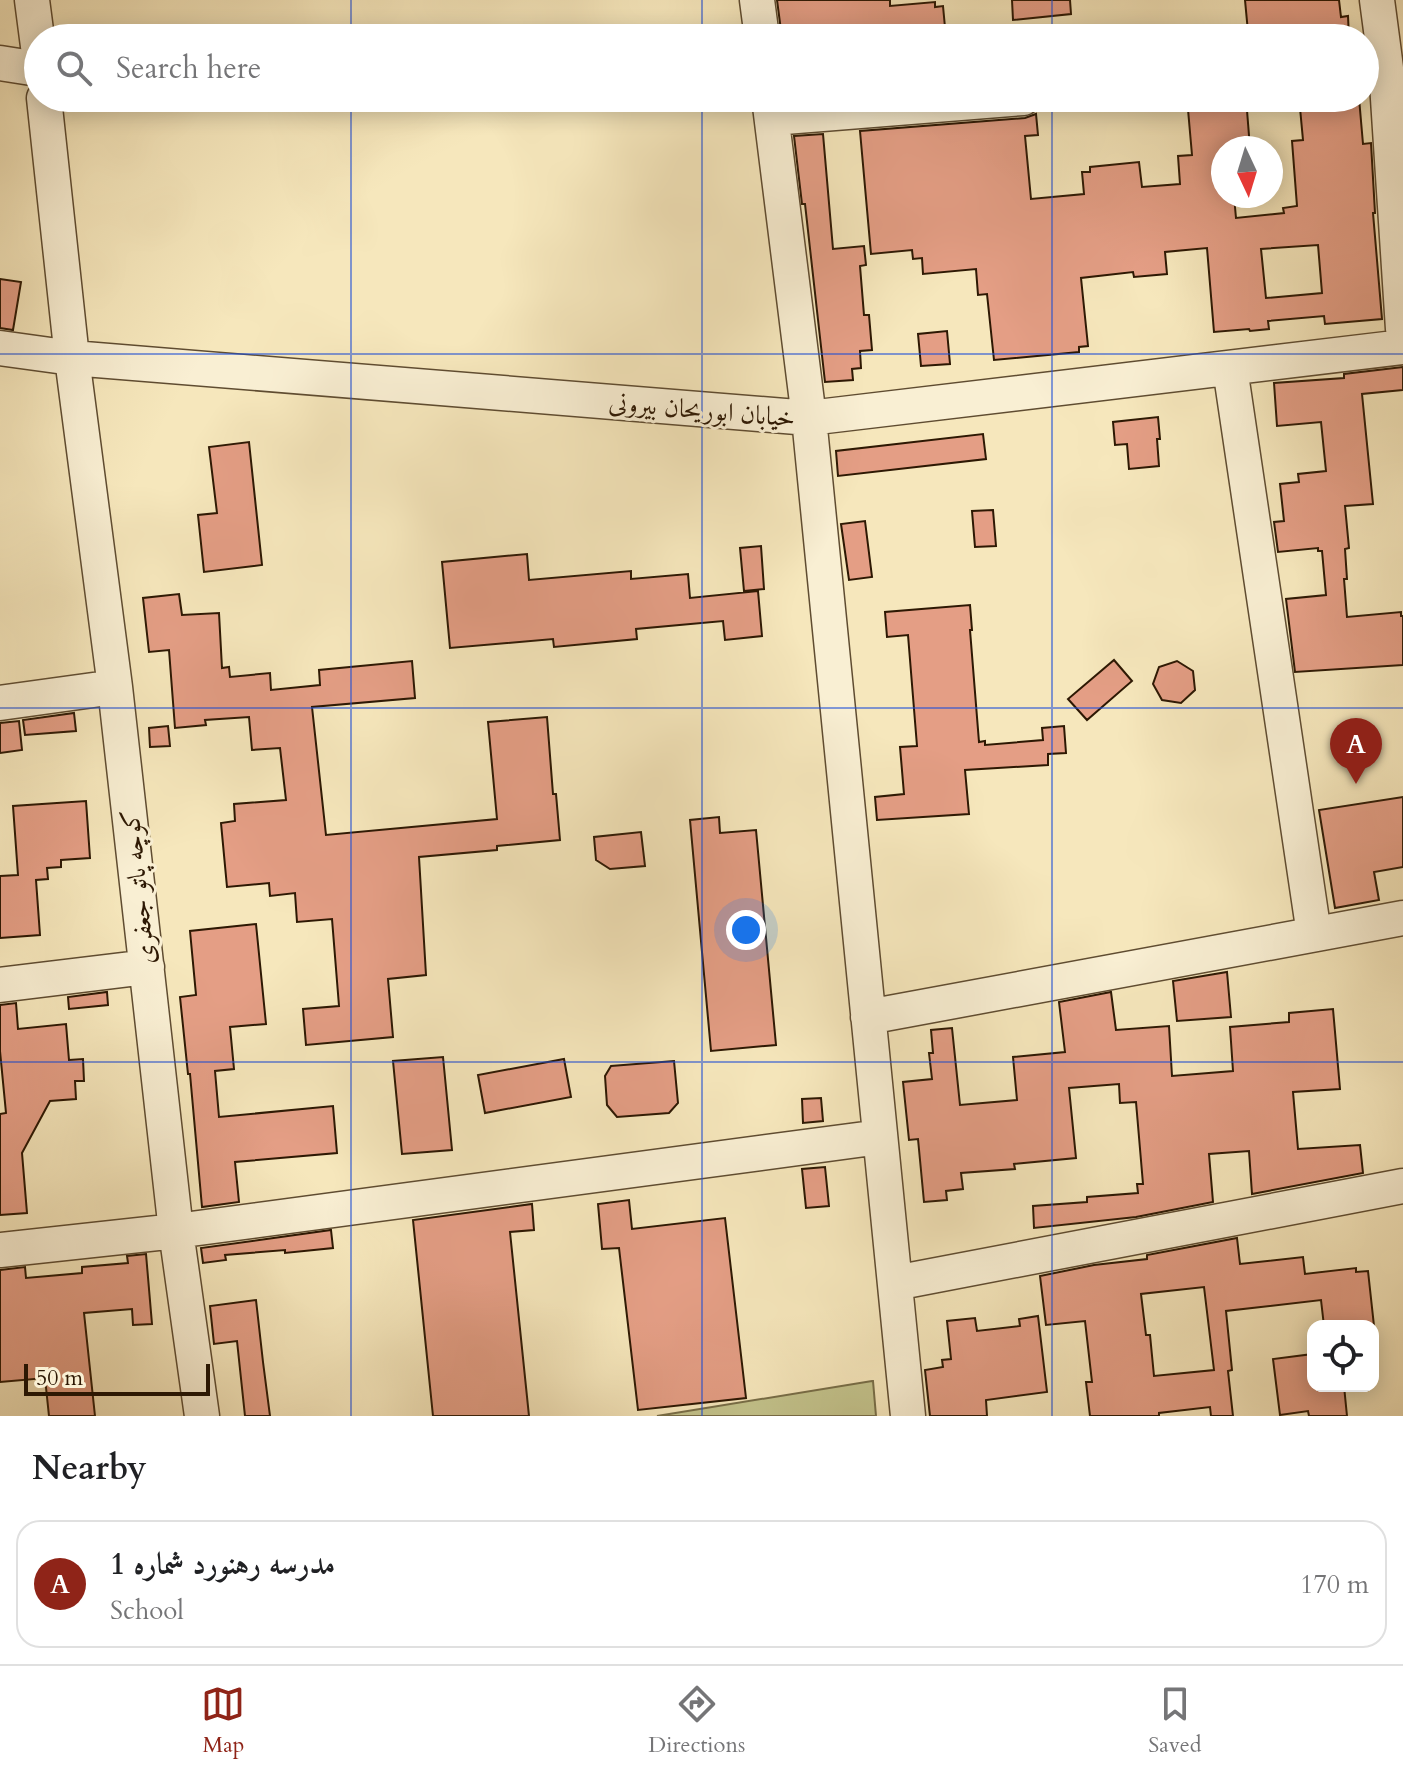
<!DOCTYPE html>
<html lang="en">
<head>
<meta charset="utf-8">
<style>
	:root { --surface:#fff; --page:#f6f6f6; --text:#202124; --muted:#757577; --line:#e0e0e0; --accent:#8f2418 }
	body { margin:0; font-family:Cardo,Amiri,serif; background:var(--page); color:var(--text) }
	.controls { position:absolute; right:24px; bottom:24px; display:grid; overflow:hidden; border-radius:16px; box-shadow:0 4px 20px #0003 }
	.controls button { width:72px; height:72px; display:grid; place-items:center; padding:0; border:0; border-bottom:2px solid var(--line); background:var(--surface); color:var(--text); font:40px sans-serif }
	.compass { position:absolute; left:1211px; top:136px; width:72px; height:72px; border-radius:50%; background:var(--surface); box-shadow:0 4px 20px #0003; rotate:176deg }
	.scale { position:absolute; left:24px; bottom:20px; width:186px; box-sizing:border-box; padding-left:8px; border:4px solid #2d1803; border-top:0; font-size:22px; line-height:28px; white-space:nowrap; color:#2d1803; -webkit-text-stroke:6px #f9efd3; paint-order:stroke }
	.you { position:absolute; left:746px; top:930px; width:28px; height:28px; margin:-20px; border:6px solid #fff; border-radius:50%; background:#1a73e8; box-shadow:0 0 0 12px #1a73e833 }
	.badge { display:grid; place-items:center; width:52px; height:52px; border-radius:50%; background:var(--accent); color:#fff; font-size:26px; font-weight:700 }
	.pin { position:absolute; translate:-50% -66px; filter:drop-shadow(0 2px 4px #0008) }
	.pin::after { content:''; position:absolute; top:42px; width:28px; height:24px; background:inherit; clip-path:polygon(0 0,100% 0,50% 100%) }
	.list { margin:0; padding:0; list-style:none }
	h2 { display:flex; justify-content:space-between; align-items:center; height:104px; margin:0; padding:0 32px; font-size:34px }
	h2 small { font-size:26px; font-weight:400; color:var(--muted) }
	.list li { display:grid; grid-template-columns:52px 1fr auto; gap:24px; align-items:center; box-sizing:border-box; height:128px; margin:0 16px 16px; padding:0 16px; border:2px solid var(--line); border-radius:24px }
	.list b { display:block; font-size:30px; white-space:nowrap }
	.list p { margin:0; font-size:26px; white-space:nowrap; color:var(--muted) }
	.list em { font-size:26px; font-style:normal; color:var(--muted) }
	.icon { flex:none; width:44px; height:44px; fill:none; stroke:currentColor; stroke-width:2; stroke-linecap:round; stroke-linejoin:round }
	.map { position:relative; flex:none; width:1403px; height:1416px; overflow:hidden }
	.search { position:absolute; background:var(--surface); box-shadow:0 4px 20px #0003; left:24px; right:24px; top:24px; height:88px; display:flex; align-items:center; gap:20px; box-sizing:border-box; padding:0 28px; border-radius:44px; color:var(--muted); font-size:30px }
	.sheet { height:248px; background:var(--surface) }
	nav { display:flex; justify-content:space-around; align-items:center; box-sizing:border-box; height:112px; border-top:2px solid var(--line); background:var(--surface); font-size:22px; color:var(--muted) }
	nav a { display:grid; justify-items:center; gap:4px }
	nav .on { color:var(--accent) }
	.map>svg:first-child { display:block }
	.green { fill:#c3c38c; stroke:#786e48; stroke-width:2 }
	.building { fill:#e49e85; stroke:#2d1803; stroke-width:2; fill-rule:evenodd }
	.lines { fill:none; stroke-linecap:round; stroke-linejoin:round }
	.minor-casing { stroke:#5f4c31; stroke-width:37 }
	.minor { stroke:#f9efd3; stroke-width:34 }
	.grid { fill:none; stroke:#1d4ed8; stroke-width:2; stroke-opacity:0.55 }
	.labels { text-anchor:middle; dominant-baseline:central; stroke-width:6; stroke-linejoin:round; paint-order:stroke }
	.street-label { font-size:26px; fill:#2d1803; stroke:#f9efd3 }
</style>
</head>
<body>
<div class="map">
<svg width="1403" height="1416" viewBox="0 0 1403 1416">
	<rect width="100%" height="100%" fill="#f6e7bc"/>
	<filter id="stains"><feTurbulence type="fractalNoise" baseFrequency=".0025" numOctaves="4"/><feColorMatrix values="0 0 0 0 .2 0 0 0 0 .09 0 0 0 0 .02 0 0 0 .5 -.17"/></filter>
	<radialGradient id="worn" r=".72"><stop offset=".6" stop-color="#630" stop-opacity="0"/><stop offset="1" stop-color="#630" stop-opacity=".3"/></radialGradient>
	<path class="green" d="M 873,1381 L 876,1416 L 657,1416 L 872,1381 Z"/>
	<path class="building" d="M 777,0 L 890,0 L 890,6 L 935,2 L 935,7 L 943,6 L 946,38 L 898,38 L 898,35 L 874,38 L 782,38 Z
		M 1012,0 L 1070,0 L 1071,14 L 1013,20 Z
		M 1245,0 L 1339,0 L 1341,17 L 1348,16 L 1349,38 L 1320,38 L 1319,26 L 1248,32 Z
		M 1187,98 L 1246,98 L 1250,148 L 1223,148 L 1223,196 L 1234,196 L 1236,218 L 1284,213 L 1283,208 L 1297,206 L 1292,141 L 1303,140 L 1300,108 L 1307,108 L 1306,98 L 1359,98 L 1363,144 L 1371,143 L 1375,213 L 1373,213 L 1382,319 L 1325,324 L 1324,316 L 1268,321 L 1269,329 L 1250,331 L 1249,329 L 1214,332 L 1207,248 L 1165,252 L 1167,274 L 1134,277 L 1133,272 L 1081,278 L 1088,346 L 1079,347 L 1079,352 L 994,360 L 987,294 L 978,295 L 976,269 L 923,274 L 922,258 L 913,259 L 912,250 L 871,254 L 860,131 L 1025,118 L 1036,114 L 1038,135 L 1025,136 L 1031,199 L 1084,194 L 1082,172 L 1090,172 L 1090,167 L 1139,162 L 1142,187 L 1180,184 L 1178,156 L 1192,155 ZM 1318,245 L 1322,293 L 1266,298 L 1261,249 Z
		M 823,134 L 833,249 L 864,246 L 866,265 L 860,266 L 864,315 L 869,315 L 872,350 L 860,351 L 861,368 L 852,369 L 853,380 L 825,382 L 805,204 L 802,204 L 794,136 Z
		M 0,279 L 21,282 L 13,330 L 0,328 Z
		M 947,331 L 950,364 L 921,366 L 918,334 Z
		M 1403,367 L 1403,390 L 1362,394 L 1373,504 L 1345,506 L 1349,548 L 1345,549 L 1347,579 L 1344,579 L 1347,617 L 1401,612 L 1401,616 L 1403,616 L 1403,665 L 1295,672 L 1286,599 L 1326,595 L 1322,551 L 1318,551 L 1318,548 L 1278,552 L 1274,522 L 1284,521 L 1280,484 L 1299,482 L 1298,474 L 1326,471 L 1321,422 L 1277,426 L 1274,383 L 1344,378 L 1344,374 Z
		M 1158,417 L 1160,439 L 1157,439 L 1159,466 L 1129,469 L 1127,444 L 1115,445 L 1113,422 Z
		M 983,434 L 986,459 L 838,476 L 836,451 Z
		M 249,442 L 262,565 L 204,572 L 198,515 L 217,513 L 209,447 Z
		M 993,510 L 996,546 L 975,547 L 972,511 Z
		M 865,521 L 872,577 L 849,580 L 841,524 Z
		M 761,546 L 764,589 L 744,591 L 740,548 Z
		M 527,554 L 529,580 L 631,571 L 631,579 L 688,574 L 690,598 L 758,591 L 762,636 L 725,640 L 723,621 L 636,629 L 637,639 L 554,647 L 553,639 L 450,648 L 442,562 Z
		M 179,594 L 182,615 L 219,613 L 222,668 L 229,667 L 230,677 L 270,673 L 271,690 L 320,685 L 319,670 L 412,661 L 415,698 L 312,707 L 326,835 L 497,819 L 488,722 L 547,717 L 553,794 L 556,794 L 560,840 L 497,846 L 497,850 L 419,857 L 426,975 L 388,979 L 393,1037 L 306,1045 L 303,1009 L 339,1006 L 332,919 L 297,922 L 295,893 L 270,896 L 269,883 L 227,887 L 221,823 L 235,821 L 234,804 L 286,800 L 280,748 L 252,750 L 249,717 L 205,720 L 206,725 L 175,728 L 169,650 L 149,652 L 143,598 Z
		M 970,605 L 972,630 L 970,630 L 979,742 L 985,741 L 985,745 L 1043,740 L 1042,728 L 1064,726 L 1066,753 L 1048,754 L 1048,765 L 965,770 L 969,814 L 877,820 L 875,797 L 904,794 L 900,747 L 917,746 L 908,635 L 887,637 L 885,612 Z
		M 1114,660 L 1132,681 L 1087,720 L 1068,699 Z
		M 1177,661 L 1193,671 L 1195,690 L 1181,703 L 1162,700 L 1153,684 L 1159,667 Z
		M 74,713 L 76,731 L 25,735 L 23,720 Z
		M 19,721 L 22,750 L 0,753 L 0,723 Z
		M 168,726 L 170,746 L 150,747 L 149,728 Z
		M 1403,797 L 1403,867 L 1374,872 L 1379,900 L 1335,908 L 1319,810 Z
		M 86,801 L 90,858 L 61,860 L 61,867 L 47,868 L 48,879 L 36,880 L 40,935 L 0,938 L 0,876 L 18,875 L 13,806 Z
		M 719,817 L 720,833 L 756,830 L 776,1045 L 711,1051 L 690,820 Z
		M 641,832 L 645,866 L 610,869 L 596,860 L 594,837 Z
		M 256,924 L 266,1024 L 230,1027 L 234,1069 L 215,1071 L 219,1117 L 333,1106 L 337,1153 L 235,1162 L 239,1202 L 202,1207 L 190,1074 L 188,1074 L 180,997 L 196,995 L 190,931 Z
		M 1227,972 L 1231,1017 L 1177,1021 L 1173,981 Z
		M 107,992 L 108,1005 L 69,1009 L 68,997 Z
		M 1111,992 L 1116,1030 L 1169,1026 L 1172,1076 L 1233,1071 L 1230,1027 L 1289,1022 L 1289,1013 L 1333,1009 L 1340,1089 L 1293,1092 L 1298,1149 L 1360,1145 L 1363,1173 L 1252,1194 L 1249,1151 L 1209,1154 L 1213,1202 L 1136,1217 L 1034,1228 L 1033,1206 L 1087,1202 L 1087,1197 L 1138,1193 L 1137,1184 L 1143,1184 L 1136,1102 L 1120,1103 L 1119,1084 L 1069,1088 L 1076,1158 L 1014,1164 L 1015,1169 L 961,1173 L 963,1189 L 946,1191 L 947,1200 L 924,1202 L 918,1139 L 909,1140 L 903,1082 L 932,1079 L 929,1053 L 933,1053 L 931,1030 L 952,1028 L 960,1105 L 1017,1100 L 1013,1057 L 1065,1052 L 1059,1002 Z
		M 16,1003 L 18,1029 L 66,1024 L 69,1060 L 83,1059 L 84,1081 L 75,1081 L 76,1099 L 50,1101 L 22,1153 L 27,1213 L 0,1215 L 0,1114 L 6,1113 L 0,1051 L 0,1005 Z
		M 443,1057 L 452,1150 L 402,1154 L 393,1061 Z
		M 564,1059 L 571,1097 L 485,1113 L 478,1075 Z
		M 674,1061 L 678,1103 L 669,1113 L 617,1117 L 607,1105 L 605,1076 L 611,1066 Z
		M 821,1098 L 823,1121 L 803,1123 L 802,1099 Z
		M 825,1167 L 829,1206 L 806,1208 L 802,1169 Z
		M 629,1200 L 632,1229 L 725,1218 L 746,1398 L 638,1410 L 619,1248 L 602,1249 L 598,1204 Z
		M 532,1204 L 534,1230 L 510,1232 L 529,1416 L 433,1416 L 413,1220 Z
		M 331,1230 L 333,1248 L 285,1253 L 285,1250 L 225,1255 L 226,1260 L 203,1263 L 201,1248 Z
		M 1237,1238 L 1240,1264 L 1303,1257 L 1305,1274 L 1356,1268 L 1356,1272 L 1368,1271 L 1374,1326 L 1324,1326 L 1321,1300 L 1226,1311 L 1232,1370 L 1228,1371 L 1233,1416 L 1211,1416 L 1210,1407 L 1159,1413 L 1159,1416 L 1090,1416 L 1086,1382 L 1092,1382 L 1085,1321 L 1046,1325 L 1040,1276 L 1094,1265 L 1147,1259 L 1147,1255 ZM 1204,1287 L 1214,1370 L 1154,1376 L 1150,1335 L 1146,1335 L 1141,1294 Z
		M 146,1254 L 152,1324 L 133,1325 L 132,1309 L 84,1313 L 95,1416 L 49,1416 L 45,1378 L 0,1382 L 0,1270 L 25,1267 L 26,1278 L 82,1273 L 82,1267 L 128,1263 L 127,1256 Z
		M 256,1300 L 263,1362 L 270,1416 L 245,1416 L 237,1341 L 214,1344 L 210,1306 Z
		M 1038,1316 L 1047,1392 L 986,1400 L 987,1416 L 930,1416 L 925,1370 L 943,1367 L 942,1360 L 951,1359 L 947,1321 L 975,1318 L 977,1331 L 1020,1326 L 1019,1319 Z
		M 1313,1354 L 1313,1386 L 1344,1386 L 1347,1416 L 1309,1416 L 1308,1411 L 1280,1415 L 1273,1359 Z"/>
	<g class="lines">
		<defs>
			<path id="minor" d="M 32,0 L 38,46
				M 757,0 L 762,38
				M 1377,0 L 1386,68 L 1403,329
				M 0,63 L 38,69
				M 44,98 L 72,358 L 115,687 L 176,1231 L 202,1416
				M 769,98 L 809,418 L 908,1416
				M 772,118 L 1023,98
				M 0,348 L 72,358 L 809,418 L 1403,347
				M 1230,368 L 1314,934
				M 0,703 L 115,687
				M 0,985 L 147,967
				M 868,1017 L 1403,918
				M 0,1250 L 176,1231 L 880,1137
				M 895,1283 L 1403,1186"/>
		</defs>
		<use href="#minor" class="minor-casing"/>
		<use href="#minor" class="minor"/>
	</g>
	<path class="grid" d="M 351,0 L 351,38M 702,0 L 702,38M 1052,0 L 1052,38M 351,98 L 351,1416M 702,98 L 702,1416M 1052,98 L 1052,1416M 0,354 L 1403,354M 0,708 L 1403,708M 0,1062 L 1403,1062"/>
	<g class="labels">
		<g class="street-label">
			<text transform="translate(702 410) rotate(5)">خیابان ابوریحان بیرونی</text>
			<text transform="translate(138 887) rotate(-96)">کوچه پاتو جعفری</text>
		</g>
	</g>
	<rect width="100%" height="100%" filter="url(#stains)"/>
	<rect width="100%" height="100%" fill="url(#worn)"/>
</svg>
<div class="controls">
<button><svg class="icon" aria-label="locate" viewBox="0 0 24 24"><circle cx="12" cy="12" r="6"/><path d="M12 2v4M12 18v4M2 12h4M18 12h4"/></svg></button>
</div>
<svg class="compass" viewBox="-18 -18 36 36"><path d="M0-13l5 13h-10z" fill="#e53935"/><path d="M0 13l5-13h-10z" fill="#757577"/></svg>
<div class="scale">50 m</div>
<div class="you"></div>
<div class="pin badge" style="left:1356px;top:784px">A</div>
<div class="search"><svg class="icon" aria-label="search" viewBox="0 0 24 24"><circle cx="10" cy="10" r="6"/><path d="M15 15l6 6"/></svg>Search here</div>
</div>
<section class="sheet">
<h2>Nearby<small></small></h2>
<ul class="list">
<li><span class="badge">A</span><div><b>مدرسه رهنورد شماره 1</b><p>School</p></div><em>170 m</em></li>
</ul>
</section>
<nav>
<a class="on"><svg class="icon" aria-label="map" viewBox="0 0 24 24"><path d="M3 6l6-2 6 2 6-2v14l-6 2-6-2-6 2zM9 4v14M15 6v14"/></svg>Map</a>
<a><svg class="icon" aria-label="directions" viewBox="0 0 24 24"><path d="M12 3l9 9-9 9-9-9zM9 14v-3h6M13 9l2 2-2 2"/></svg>Directions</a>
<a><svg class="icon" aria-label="saved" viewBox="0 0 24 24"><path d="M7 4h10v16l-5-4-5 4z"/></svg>Saved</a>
</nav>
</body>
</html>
